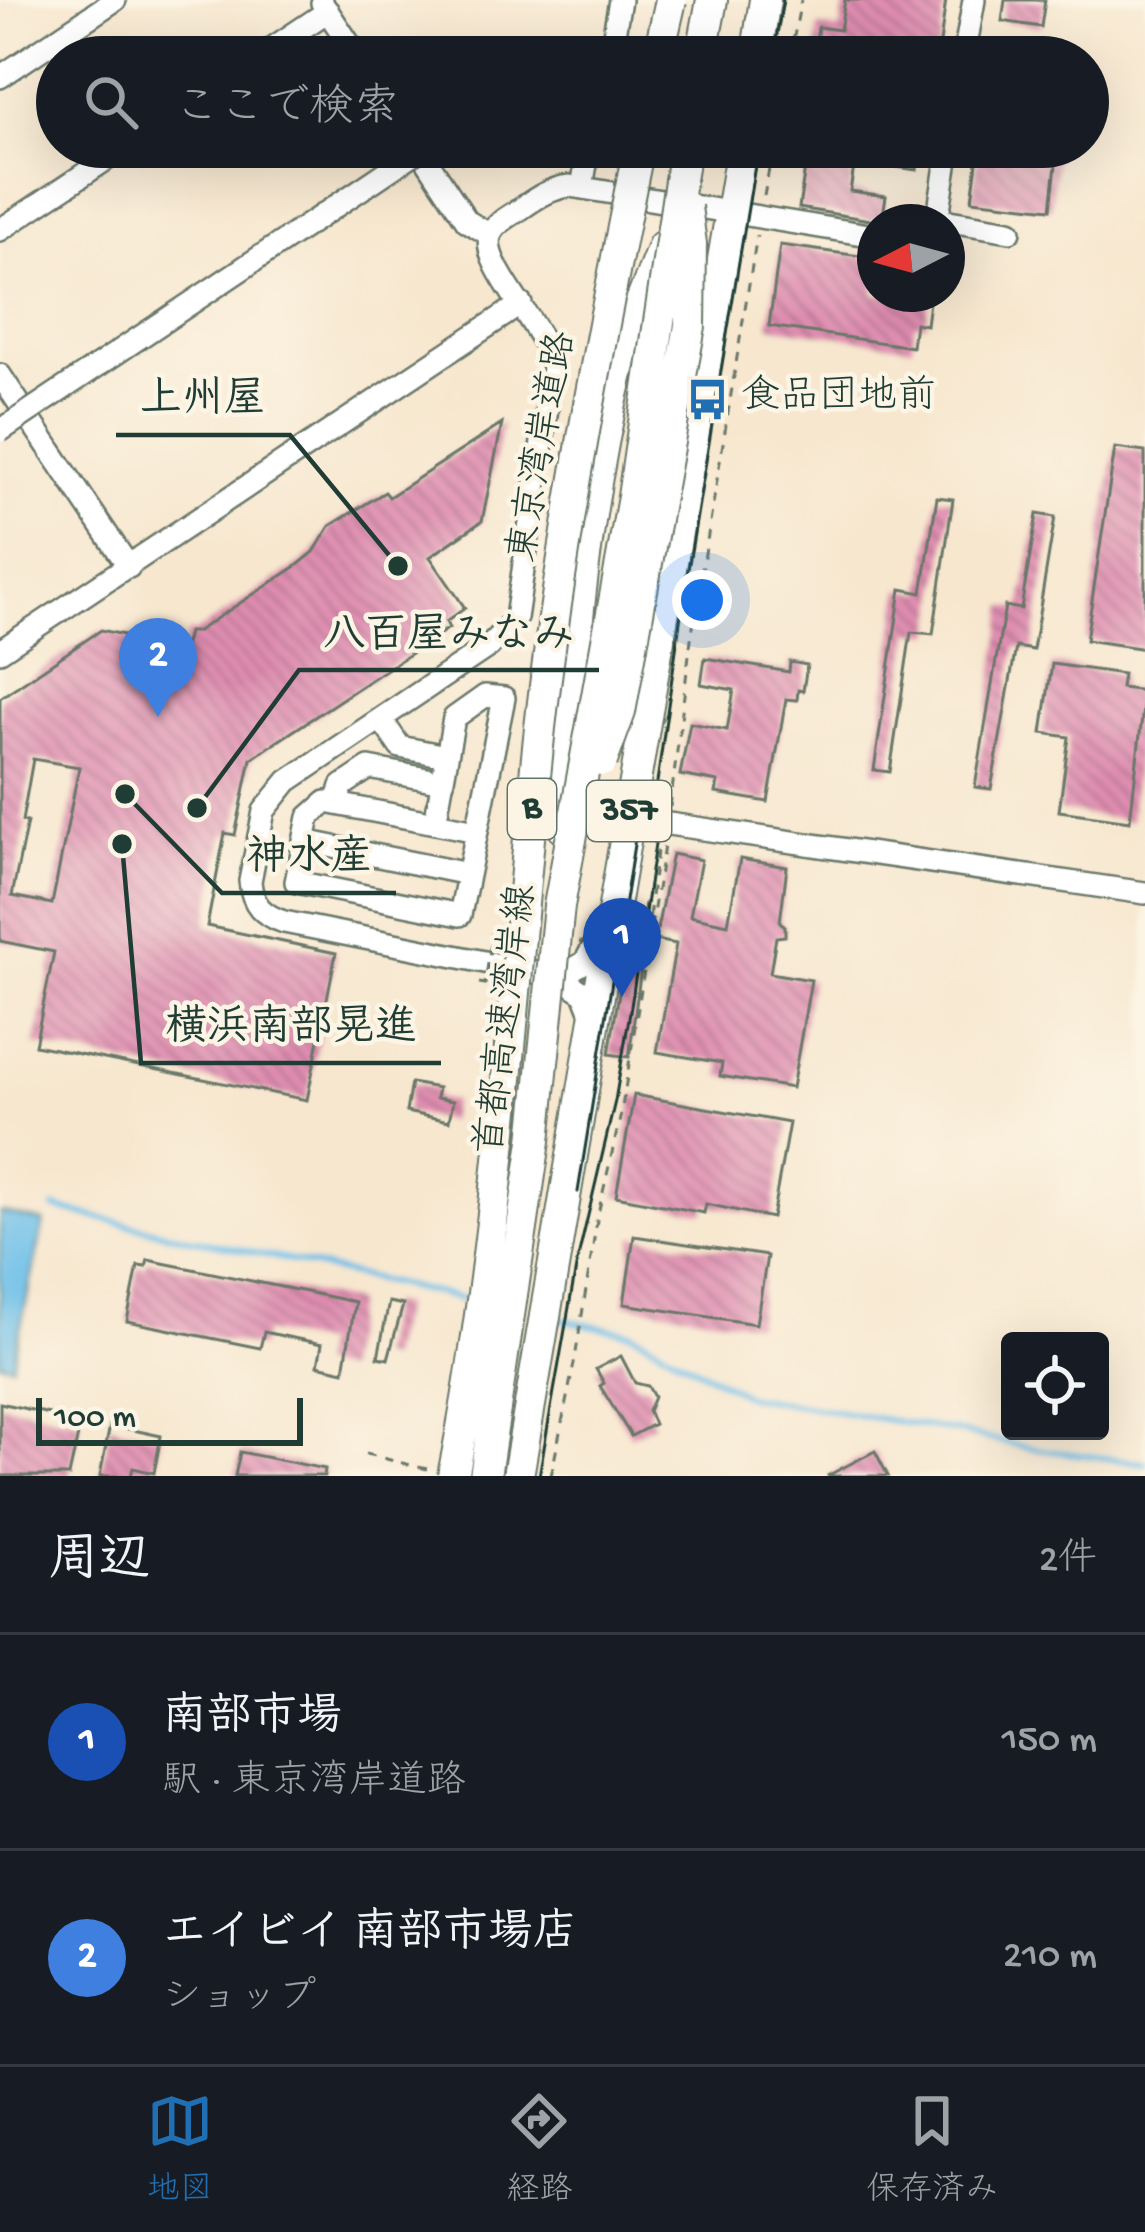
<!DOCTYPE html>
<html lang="ja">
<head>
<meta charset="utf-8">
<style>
	:root { --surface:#171b24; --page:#242831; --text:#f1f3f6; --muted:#9ea1a6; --line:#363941; --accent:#1f6fb2 }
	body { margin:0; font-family:"Gochi Hand","Klee One",sans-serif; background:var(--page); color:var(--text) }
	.controls { position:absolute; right:36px; bottom:36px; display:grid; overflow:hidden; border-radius:12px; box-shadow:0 12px 48px #0002 }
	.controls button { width:108px; height:108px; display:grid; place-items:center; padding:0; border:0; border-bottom:3px solid var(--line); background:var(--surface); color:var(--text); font:60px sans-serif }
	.compass { position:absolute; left:857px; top:204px; width:108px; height:108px; border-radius:50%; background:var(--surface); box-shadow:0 12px 48px #0002; rotate:264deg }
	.scale { position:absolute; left:36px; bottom:30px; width:267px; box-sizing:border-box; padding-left:12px; border:6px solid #1f3d34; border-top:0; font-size:33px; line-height:42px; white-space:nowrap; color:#1f3d34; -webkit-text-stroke:9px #fcf5e5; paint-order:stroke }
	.you { position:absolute; left:702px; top:600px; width:42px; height:42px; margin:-30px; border:9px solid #fff; border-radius:50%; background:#1a73e8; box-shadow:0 0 0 18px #1a73e833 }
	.badge { display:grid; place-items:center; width:78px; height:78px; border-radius:50%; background:var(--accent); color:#fff; font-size:39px; font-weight:700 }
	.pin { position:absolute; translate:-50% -99px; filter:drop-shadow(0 3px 6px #0008) }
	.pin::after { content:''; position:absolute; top:63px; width:42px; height:36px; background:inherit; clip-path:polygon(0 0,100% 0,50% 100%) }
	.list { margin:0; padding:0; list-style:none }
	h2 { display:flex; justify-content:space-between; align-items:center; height:156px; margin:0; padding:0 48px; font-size:51px }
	h2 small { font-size:39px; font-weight:400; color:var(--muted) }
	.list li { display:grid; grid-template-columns:78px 1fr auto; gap:36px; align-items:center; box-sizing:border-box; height:216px; padding:0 48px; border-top:3px solid var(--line) }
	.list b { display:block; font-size:45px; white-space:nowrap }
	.list p { margin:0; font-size:39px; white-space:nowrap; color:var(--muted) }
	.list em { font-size:39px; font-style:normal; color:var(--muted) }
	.icon { flex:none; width:66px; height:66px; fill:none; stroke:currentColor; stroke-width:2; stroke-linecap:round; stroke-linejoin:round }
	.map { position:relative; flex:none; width:1145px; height:1476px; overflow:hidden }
	.search { position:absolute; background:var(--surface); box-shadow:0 12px 48px #0002; left:36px; right:36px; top:36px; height:132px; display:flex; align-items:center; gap:30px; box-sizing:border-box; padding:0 42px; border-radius:66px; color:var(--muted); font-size:45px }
	.sheet { height:588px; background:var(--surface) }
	nav { display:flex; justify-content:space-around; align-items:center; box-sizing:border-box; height:168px; border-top:3px solid var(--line); background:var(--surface); font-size:33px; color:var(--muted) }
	nav a { display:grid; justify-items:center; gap:6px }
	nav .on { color:var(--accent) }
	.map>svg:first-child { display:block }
	.water { fill:#6dbfe9; stroke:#467e8e; stroke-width:3 }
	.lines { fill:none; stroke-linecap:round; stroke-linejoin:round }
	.stream { stroke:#6dbfe9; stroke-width:6 }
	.building { fill:url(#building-back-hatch); fill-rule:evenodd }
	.minor-casing { stroke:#6b786a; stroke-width:26 }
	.highway-casing { stroke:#6b786a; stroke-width:34 }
	.path { stroke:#6b786a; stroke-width:3; stroke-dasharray:9 9; stroke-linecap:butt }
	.minor { stroke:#fff; stroke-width:21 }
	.highway { stroke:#fff; stroke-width:30 }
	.tram { stroke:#1f3d34; stroke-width:3 }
	.minor-bridge-casing { stroke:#6b786a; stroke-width:26; stroke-linecap:butt }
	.highway-bridge-casing { stroke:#6b786a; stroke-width:34; stroke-linecap:butt }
	.path-bridge { stroke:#6b786a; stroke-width:3; stroke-dasharray:9 9; stroke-linecap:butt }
	.minor-bridge { stroke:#fff; stroke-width:21 }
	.highway-bridge { stroke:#fff; stroke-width:30 }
	.labels { text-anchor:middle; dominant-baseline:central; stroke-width:9; stroke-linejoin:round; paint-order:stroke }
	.shield { fill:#fcf5e5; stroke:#617469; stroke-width:3 }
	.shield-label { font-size:36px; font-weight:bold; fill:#1f3d34 }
	.poi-label { font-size:39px; fill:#1f3d34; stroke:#fcf5e5; text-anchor:start }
	.street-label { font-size:39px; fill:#1f3d34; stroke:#fcf5e5 }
	.leader { fill:none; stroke:#1f3d34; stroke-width:4.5 }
	.callout-dot { fill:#1f3d34; stroke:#fcf5e5; stroke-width:4.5 }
	.callout-label { font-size:42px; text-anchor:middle; font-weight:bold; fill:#1f3d34; stroke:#fcf5e5; stroke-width:9; stroke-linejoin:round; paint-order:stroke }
</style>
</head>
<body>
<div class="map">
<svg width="1145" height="1476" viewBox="0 0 1145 1476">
	<defs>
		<pattern id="building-back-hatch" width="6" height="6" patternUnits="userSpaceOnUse" patternTransform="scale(3)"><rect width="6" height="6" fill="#df8db0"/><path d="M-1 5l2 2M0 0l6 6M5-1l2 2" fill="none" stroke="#b47490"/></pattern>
	</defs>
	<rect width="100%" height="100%" fill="#fcf5e5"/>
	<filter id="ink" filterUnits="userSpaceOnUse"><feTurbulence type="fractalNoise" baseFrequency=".00833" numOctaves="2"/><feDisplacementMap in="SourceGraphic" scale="24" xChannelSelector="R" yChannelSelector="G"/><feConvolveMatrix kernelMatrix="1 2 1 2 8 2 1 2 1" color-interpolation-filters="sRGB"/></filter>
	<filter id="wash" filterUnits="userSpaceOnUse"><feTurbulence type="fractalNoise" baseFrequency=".004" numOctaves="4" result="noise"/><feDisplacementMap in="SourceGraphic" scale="48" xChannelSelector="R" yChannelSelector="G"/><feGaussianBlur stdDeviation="2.7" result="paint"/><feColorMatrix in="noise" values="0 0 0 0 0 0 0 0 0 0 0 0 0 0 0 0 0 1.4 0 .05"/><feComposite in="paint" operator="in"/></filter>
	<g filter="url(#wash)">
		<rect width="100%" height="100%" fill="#f7e7cf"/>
		<path class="water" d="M 0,1212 L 44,1222 L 12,1365 L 0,1362 Z"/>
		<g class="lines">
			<path class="stream" d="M 54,1208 L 471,1301
				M 554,1318 L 633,1333 L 747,1396 L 953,1431 L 1036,1449 L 1145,1463"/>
		</g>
		<g id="blocks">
			<path class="building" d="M 845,0 L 946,0 L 938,57 L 814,57 L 818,27 L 840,30 Z
				M 1005,0 L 1045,0 L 1041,27 L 1002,21 Z
				M 808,147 L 920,147 L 917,170 L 855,161 L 850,191 L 886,196 L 882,222 L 799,208 Z
				M 979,147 L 1058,147 L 1051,209 L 972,200 Z
				M 780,245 L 875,258 L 875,294 L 930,294 L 926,325 L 915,323 L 912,347 L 769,326 Z
				M 502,424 L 482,521 L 430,557 L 465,608 L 446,622 L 449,628 L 251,759 L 235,835 L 225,833 L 207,926 L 336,953 L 307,1100 L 35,1045 L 54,952 L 0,941 L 0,698 L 101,630 L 184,648 L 188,632 L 196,632 L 298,565 L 314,552 L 330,526 L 385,492 L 389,497 ZM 33,759 L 79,767 L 52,904 L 12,896 L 27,822 L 22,821 Z
				M 1115,448 L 1145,452 L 1145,649 L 1086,640 Z
				M 937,497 L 953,499 L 933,634 L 911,632 L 890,772 L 874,770 L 901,589 L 922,593 Z
				M 1037,514 L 1055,517 L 1033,650 L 1016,647 L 991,789 L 975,787 L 1005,606 L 1021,609 Z
				M 705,658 L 789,672 L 790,662 L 807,665 L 803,691 L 798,690 L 797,700 L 786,699 L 768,802 L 716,793 L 718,782 L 680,775 L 690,723 L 727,730 L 734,690 L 701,684 Z
				M 1052,664 L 1123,674 L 1121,688 L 1145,691 L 1130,821 L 1059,811 L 1069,737 L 1042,733 Z
				M 672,854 L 701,860 L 690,916 L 728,924 L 740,859 L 787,867 L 780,922 L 785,926 L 785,936 L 776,937 L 770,973 L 811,980 L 792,1088 L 720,1076 L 722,1063 L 657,1052 L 676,944 L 655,940 Z
				M 627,944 L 644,946 L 629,1057 L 609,1054 Z
				M 411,1083 L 438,1088 L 436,1098 L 453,1101 L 449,1121 L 406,1112 Z
				M 634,1095 L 789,1123 L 772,1218 L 706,1204 L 704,1213 L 616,1196 Z
				M 634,1236 L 767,1256 L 756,1324 L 624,1304 Z
				M 148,1260 L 355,1302 L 344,1371 L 318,1365 L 322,1344 L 264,1332 L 260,1348 L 127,1321 L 138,1266 L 146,1267 Z
				M 389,1302 L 403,1305 L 388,1359 L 378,1357 Z
				M 621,1356 L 635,1383 L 648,1386 L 654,1397 L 648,1411 L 654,1424 L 631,1436 L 600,1386 L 604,1383 L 596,1369 Z
				M 0,1403 L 81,1421 L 69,1476 L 0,1476 Z
				M 110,1425 L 161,1436 L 154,1473 L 133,1468 L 131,1476 L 100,1476 Z
				M 875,1451 L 888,1476 L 827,1476 Z
				M 240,1452 L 325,1469 L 324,1476 L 235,1476 Z"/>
		</g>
	</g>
	<g filter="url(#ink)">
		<use href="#blocks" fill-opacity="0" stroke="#6b786a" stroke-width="3"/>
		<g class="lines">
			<defs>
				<path id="minor" d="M 322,3 L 358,57
					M 259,57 L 328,11
					M 610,57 L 620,0
					M 964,57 L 974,0
					M 0,77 L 115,0
					M 418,147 L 467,221 L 490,235
					M 582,187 L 589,147
					M 937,219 L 1010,231
					M 937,222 L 949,147
					M 0,230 L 125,147
					M 0,375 L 129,567
					M 0,651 L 521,304
					M 381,719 L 400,747 L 446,756
					M 337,803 L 342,786 L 369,768 L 443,782
					M 627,818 L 1145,893
					M 435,823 L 454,718 L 485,696 L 504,698 L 460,915 L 296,882 L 309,817 L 326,802 L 477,831
					M 304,841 L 468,874
					M 560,977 L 585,962 L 602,931
					M 593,1016 L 584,993 L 560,977 L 284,922 C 263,915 252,905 250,881 L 264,811 L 288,781 L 489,646 L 516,618 L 553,368 C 549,331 477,263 491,234 C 496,223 509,216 519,210 C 535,199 550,188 570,186 L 875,236"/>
				<path id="highway" d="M 701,57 L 712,0
					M 756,57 L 765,0
					M 564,829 C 569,676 583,518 619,369 C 629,327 648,286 663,246
					M 518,1476 L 742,147"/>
			</defs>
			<use href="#minor" class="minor-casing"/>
			<use href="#highway" class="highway-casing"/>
			<path class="path" d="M 790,57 L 801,0
				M 764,196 L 773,147
				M 670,807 L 691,639 L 757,235
				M 651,896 L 657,852 L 661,852
				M 648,934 L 651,898
				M 639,946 L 646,895
				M 366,1454 L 427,1469
				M 551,1476 L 575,1359 L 598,1214 L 621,1114 L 664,846"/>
			<use href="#minor" class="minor"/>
			<use href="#highway" class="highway"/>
			<path class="tram" d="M 773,57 L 783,0
				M 578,1192 L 643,789
				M 539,1476 L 577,1262 L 615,1101 L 632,1000 L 655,844 L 655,796 L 684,594 L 758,147"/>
			<defs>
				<path id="minor-bridge" d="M 0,431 L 424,147"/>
				<path id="highway-bridge" d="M 658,57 L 671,0
					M 602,761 L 620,712 L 690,326 L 691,244 L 686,207
					M 453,1476 C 502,1230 513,977 540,728 C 562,533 600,340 639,147
					M 485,1476 L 535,1141 L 559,906 L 633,497 L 685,147"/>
			</defs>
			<use href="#minor-bridge" class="minor-bridge-casing"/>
			<use href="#highway-bridge" class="highway-bridge-casing"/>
			<path class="path-bridge" d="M 579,942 L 613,947
				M 479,983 L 485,984 L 493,928 L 499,929"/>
			<use href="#minor-bridge" class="minor-bridge"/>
			<use href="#highway-bridge" class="highway-bridge"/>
		</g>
	</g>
	<defs>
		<symbol id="bus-bare" viewBox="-9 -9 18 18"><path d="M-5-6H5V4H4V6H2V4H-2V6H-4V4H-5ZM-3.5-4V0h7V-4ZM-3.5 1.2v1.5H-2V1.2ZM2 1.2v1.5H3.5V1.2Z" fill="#1f6fb2" stroke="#fcf5e5" stroke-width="2.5" paint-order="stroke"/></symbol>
	</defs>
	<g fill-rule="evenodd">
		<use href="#bus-bare" x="678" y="370" width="59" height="59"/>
	</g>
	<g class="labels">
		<g class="shield">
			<rect x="508" y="779" width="48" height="60" rx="9"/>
			<rect x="587" y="781" width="84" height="60" rx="9"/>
		</g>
		<g class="shield-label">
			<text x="532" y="809">B</text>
			<text x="629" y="811">357</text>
		</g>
		<g class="poi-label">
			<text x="741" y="399">食品団地前</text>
		</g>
		<g class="street-label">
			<text transform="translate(545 447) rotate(-80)">東京湾岸道路</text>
			<text transform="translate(509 1020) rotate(-83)">首都高速湾岸線</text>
		</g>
	</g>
	<path class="leader" d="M398 566L290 435H116M197 808L299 670H599M125 794L222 893H396M122 844L141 1063H441"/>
	<g class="callout-dot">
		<circle cx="398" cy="566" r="12"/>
		<circle cx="197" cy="808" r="12"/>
		<circle cx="125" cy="794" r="12"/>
		<circle cx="122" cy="844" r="12"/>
	</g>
	<g class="callout-label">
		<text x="203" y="410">上州屋</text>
		<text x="449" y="646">八百屋みなみ</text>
		<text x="309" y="868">神水産</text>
		<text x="291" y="1038">横浜南部晃進</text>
	</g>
</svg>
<div class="controls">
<button><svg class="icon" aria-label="locate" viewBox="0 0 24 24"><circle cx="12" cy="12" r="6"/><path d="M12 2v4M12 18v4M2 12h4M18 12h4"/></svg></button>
</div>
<svg class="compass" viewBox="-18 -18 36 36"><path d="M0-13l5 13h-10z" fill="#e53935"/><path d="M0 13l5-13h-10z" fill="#9ea1a6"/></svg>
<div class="scale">100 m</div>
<div class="you"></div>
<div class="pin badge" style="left:622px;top:997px;background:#1a4fb4">1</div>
<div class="pin badge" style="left:158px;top:717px;background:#3f7fe0">2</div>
<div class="search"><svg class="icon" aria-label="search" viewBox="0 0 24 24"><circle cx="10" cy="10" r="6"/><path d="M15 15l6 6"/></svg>ここで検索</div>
</div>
<section class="sheet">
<h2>周辺<small>2件</small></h2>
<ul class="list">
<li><span class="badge" style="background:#1a4fb4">1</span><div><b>南部市場</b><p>駅 · 東京湾岸道路</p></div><em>150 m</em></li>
<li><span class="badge" style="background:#3f7fe0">2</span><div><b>エイビイ 南部市場店</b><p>ショップ</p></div><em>210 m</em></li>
</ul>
</section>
<nav>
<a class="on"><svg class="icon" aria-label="map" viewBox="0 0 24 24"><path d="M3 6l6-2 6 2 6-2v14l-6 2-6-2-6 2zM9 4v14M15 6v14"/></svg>地図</a>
<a><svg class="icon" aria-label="directions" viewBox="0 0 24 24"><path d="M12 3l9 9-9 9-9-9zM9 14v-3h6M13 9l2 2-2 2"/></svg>経路</a>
<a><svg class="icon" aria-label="saved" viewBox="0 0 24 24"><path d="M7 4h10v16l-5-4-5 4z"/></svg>保存済み</a>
</nav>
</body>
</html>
